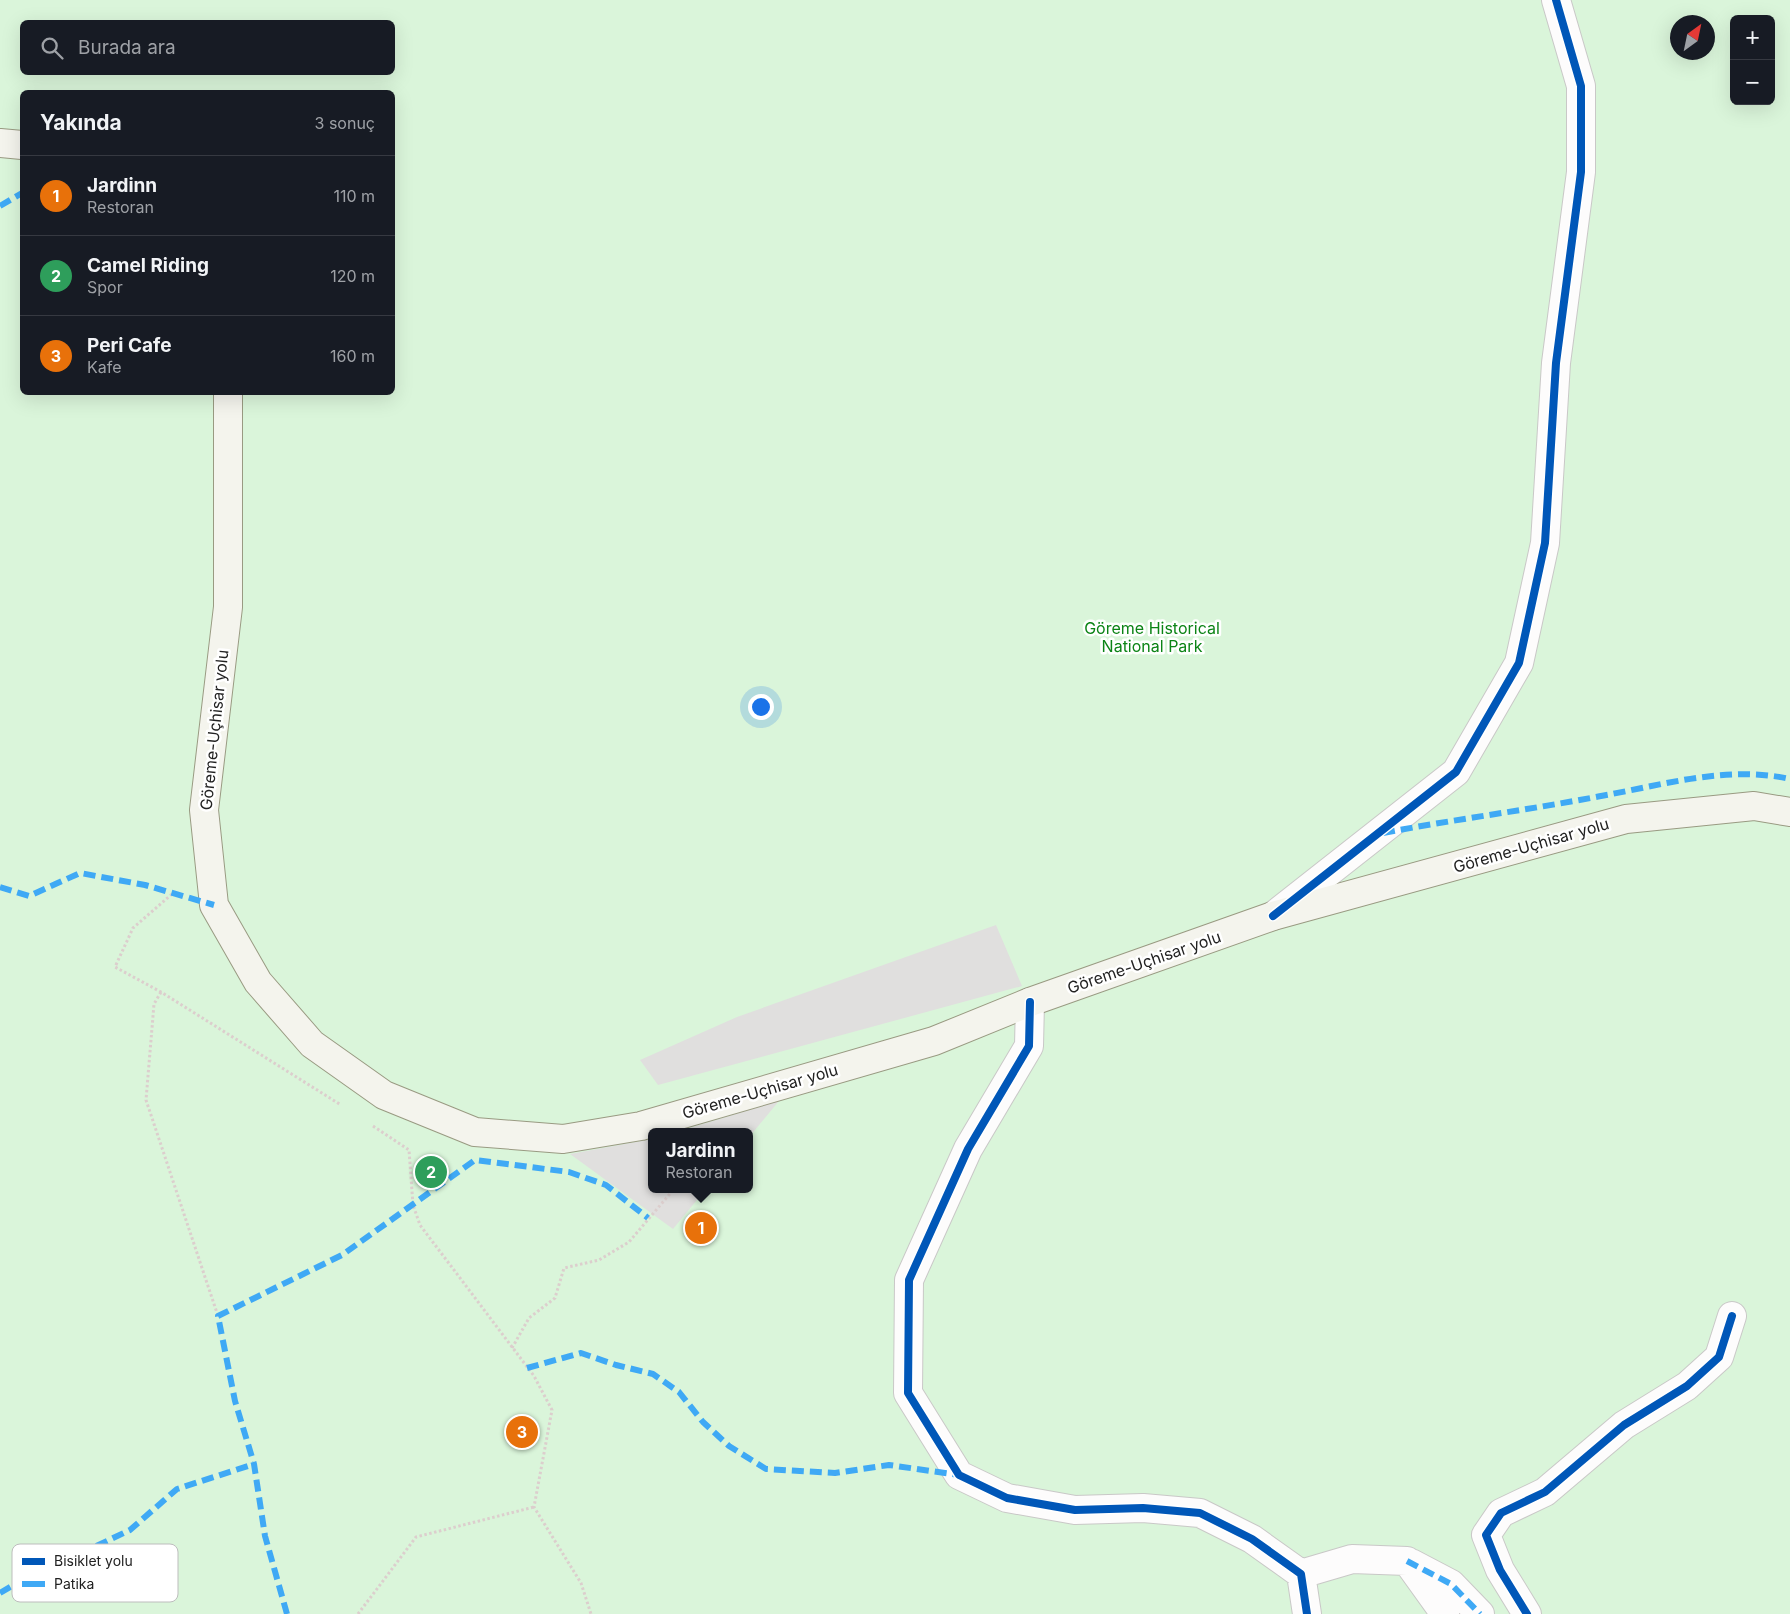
<!DOCTYPE html>
<html lang="tr">
<head>
<meta charset="utf-8">
<style>
	:root { --surface:#171b24; --page:#20242c; --text:#f1f3f6; --muted:#9ea1a6; --line:#363941; --accent:#8c9099 }
	body { margin:0; font-family:Inter,sans-serif; background:var(--page); color:var(--text) }
	.controls { position:absolute; right:15px; top:15px; display:grid; overflow:hidden; border-radius:8px; box-shadow:0 5px 20px #0002 }
	.controls button { width:45px; height:45px; display:grid; place-items:center; padding:0; border:0; border-bottom:1px solid var(--line); background:var(--surface); color:var(--text); font:25px sans-serif }
	.compass { position:absolute; left:1670px; top:15px; width:45px; height:45px; border-radius:50%; background:var(--surface); box-shadow:0 5px 20px #0002; rotate:33deg }
	.you { position:absolute; left:760px; top:706px; width:18px; height:18px; margin:-12px; border:4px solid #fff; border-radius:50%; background:#1a73e8; box-shadow:0 0 0 8px #1a73e833 }
	.badge { display:grid; place-items:center; width:32px; height:32px; border-radius:50%; background:var(--accent); color:#fff; font-size:16px; font-weight:700 }
	.pin { position:absolute; translate:-50% -50%; border:2px solid #fff; box-shadow:0 1px 5px #0006 }
	.popup { position:absolute; left:648px; top:1128px; width:105px; height:65px; box-sizing:border-box; display:grid; place-content:center; border-radius:8px; background:var(--surface); filter:drop-shadow(0 1px 4px #0005); font-size:16px; white-space:nowrap; color:var(--muted) }
	.popup b { font-size:19px; color:var(--text) }
	.popup::after { content:''; position:absolute; left:50%; top:100%; margin-left:-10px; border:10px solid transparent; border-top-color:var(--surface) }
	.list { margin:0; padding:0; list-style:none }
	h2 { display:flex; justify-content:space-between; align-items:center; height:65px; margin:0; padding:0 20px; font-size:21px }
	h2 small { font-size:16px; font-weight:400; color:var(--muted) }
	.list li { display:grid; grid-template-columns:32px 1fr auto; gap:15px; align-items:center; box-sizing:border-box; height:80px; padding:0 20px; border-top:1px solid var(--line) }
	.list b { display:block; font-size:19px; white-space:nowrap }
	.list p { margin:0; font-size:16px; white-space:nowrap; color:var(--muted) }
	.list em { font-size:16px; font-style:normal; color:var(--muted) }
	.icon { flex:none; width:28px; height:28px; fill:none; stroke:currentColor; stroke-width:2; stroke-linecap:round; stroke-linejoin:round }
	.map { position:relative; flex:none; width:1790px; height:1614px; overflow:hidden }
	.search { position:absolute; background:var(--surface); box-shadow:0 5px 20px #0002; left:20px; top:20px; width:375px; height:55px; display:flex; align-items:center; gap:12px; box-sizing:border-box; padding:0 18px; border-radius:8px; color:var(--muted); font-size:19px }
	.panel { position:absolute; background:var(--surface); box-shadow:0 5px 20px #0002; left:20px; top:90px; width:375px; height:305px; border-radius:8px }
	.map>svg:first-child { display:block }
	.park { fill:#daf5da; fill-rule:evenodd }
	.parking { fill:#e0dfde }
	.lines { fill:none; stroke-linecap:round; stroke-linejoin:round }
	.minor-casing { stroke:#c9c8c7; stroke-width:30 }
	.secondary-casing { stroke:#999a82; stroke-width:30 }
	.path { stroke:#dccecd; stroke-width:3; stroke-dasharray:2.5 2.5; stroke-linecap:butt }
	.minor { stroke:#fdfcfc; stroke-width:28 }
	.secondary { stroke:#f4f4ed; stroke-width:28 }
	.quiet { stroke:#3fa9f5; stroke-width:6; stroke-dasharray:12 6; stroke-linecap:butt }
	.cycleway-casing { stroke:#fff; stroke-width:11 }
	.cycleway { stroke:#0057b8; stroke-width:8 }
	.labels { text-anchor:middle; dominant-baseline:central; stroke-width:5; stroke-linejoin:round; paint-order:stroke }
	.park-label { font-size:16px; fill:#0c8416; stroke:#fff }
	.street-label { font-size:16px; fill:#222; stroke:#fff }
	.key { fill:#fff; stroke:#bdbdbd; stroke-width:1 }
	.key-label { font-size:14px; fill:#222 }
</style>
</head>
<body>
<div class="map">
<svg width="1790" height="1614" viewBox="0 0 1790 1614">
	<rect width="100%" height="100%" fill="#f0eeeb"/>
	<path class="park" d="M 0,0 L 1790,0 L 1790,1614 L 0,1614 ZM 1734,19 L 1771,19 L 1771,101 L 1734,101 ZM 22,22 L 392,22 L 392,72 L 22,72 ZM 1678,22 L 1708,22 L 1708,52 L 1678,52 ZM 22,92 L 392,92 L 392,392 L 22,392 ZM 652,1132 L 750,1132 L 750,1189 L 652,1189 Z"/>
	<path class="parking" d="M 996,925 L 1022,986 L 658,1085 L 640,1060 L 737,1017 Z
		M 779,1101 L 750,1136 L 750,1132 L 676,1132 Z
		M 652,1139 L 652,1189 L 706,1189 L 673,1229 L 570,1154 Z"/>
	<g class="lines">
		<defs>
			<path id="minor" d="M 1273,916 L 1456,772 L 1519,663 L 1545,543 L 1556,363 L 1581,172 L 1581,86 L 1556,0
				M 1030,1002 L 1029,1046 L 968,1149 L 909,1280 L 908,1393 L 959,1475 L 1007,1498 L 1075,1510 L 1143,1508 L 1200,1513 L 1252,1539 L 1301,1574 L 1307,1614
				M 1411,1563 L 1451,1584 L 1480,1614
				M 1301,1574 L 1352,1559 L 1407,1561 L 1445,1614
				M 1527,1614 L 1500,1570 L 1486,1535 L 1501,1513 L 1545,1492 L 1624,1425 L 1687,1386 L 1719,1357 L 1732,1316"/>
			<path id="secondary" d="M 0,143 L 22,145
				M 228,392 L 228,607 L 204,810 L 214,905 L 258,982 L 312,1044 L 384,1095 L 475,1132 L 563,1139 L 641,1126 L 934,1041 L 1030,1002 L 1273,916 L 1626,819 L 1754,806 L 1790,812"/>
		</defs>
		<use href="#minor" class="minor-casing"/>
		<use href="#secondary" class="secondary-casing"/>
		<path class="path" d="M 172,894 L 133,928 L 115,967 L 161,992 L 341,1105
			M 161,992 L 154,1004 L 146,1100 L 218,1316
			M 373,1126 L 409,1150 L 413,1205 L 420,1225 L 534,1376 L 552,1410 L 534,1507 L 581,1583 L 591,1614
			M 512,1348 L 529,1318 L 555,1298 L 564,1268 L 599,1260 L 629,1242 L 674,1189
			M 358,1614 L 416,1537 L 534,1507"/>
		<use href="#minor" class="minor"/>
		<use href="#secondary" class="secondary"/>
		<path class="quiet" d="M 0,206 L 22,193
			M 1383,833 C 1456,819 1529,810 1601,796 C 1663,785 1727,765 1790,779
			M 0,887 L 29,896 L 80,873 L 145,885 L 214,905
			M 527,1368 L 581,1353 L 616,1365 L 653,1374 L 679,1392 L 703,1422 L 729,1446 L 766,1469 L 835,1473 L 889,1465 L 959,1475
			M 1407,1561 L 1451,1584 L 1480,1614
			M 0,1593 L 61,1557 L 86,1551 L 130,1530 L 177,1489 L 254,1464
			M 287,1614 L 265,1536 L 254,1464 L 235,1401 L 218,1316 L 342,1255 L 475,1160 L 569,1172 L 606,1185 L 648,1218"/>
		<defs>
			<path id="cycleway" d="M 1273,916 L 1456,772 L 1519,663 L 1545,543 L 1556,363 L 1581,172 L 1581,86 L 1556,0
				M 1030,1002 L 1029,1046 L 968,1149 L 909,1280 L 908,1393 L 959,1475 L 1007,1498 L 1075,1510 L 1143,1508 L 1200,1513 L 1252,1539 L 1301,1574 L 1307,1614
				M 1527,1614 L 1500,1570 L 1486,1535 L 1501,1513 L 1545,1492 L 1624,1425 L 1687,1386 L 1719,1357 L 1732,1316"/>
		</defs>
		<use href="#cycleway" class="cycleway-casing"/>
		<use href="#cycleway" class="cycleway"/>
	</g>
	<g class="labels">
		<g class="park-label">
			<text x="1152" y="628">Göreme Historical<tspan x="1152" dy="18">National Park</tspan></text>
		</g>
		<g class="street-label">
			<text transform="translate(214 730) rotate(-84)">Göreme-Uçhisar yolu</text>
			<text transform="translate(1531 845) rotate(-16)">Göreme-Uçhisar yolu</text>
			<text transform="translate(1144 962) rotate(-19)">Göreme-Uçhisar yolu</text>
			<text transform="translate(760 1091) rotate(-16)">Göreme-Uçhisar yolu</text>
		</g>
	</g>
	<rect x="12" y="1544" width="166" height="58" rx="8" class="key"/>
	<rect x="22" y="1558" width="23" height="7" fill="#0057b8"/>
	<rect x="22" y="1581" width="23" height="6" fill="#3fa9f5"/>
	<g class="key-label">
		<text x="54" y="1566">Bisiklet yolu</text>
		<text x="54" y="1589">Patika</text>
	</g>
</svg>
<div class="controls">
<button>+</button>
<button>−</button>
</div>
<svg class="compass" viewBox="-18 -18 36 36"><path d="M0-13l5 13h-10z" fill="#e53935"/><path d="M0 13l5-13h-10z" fill="#9ea1a6"/></svg>
<div class="you"></div>
<div class="pin badge" style="left:701px;top:1228px;background:#e8710a">1</div>
<div class="popup"><b>Jardinn</b>Restoran</div>
<div class="pin badge" style="left:431px;top:1172px;background:#2e9e5b">2</div>
<div class="pin badge" style="left:522px;top:1432px;background:#e8710a">3</div>
<div class="search"><svg class="icon" aria-label="search" viewBox="0 0 24 24"><circle cx="10" cy="10" r="6"/><path d="M15 15l6 6"/></svg>Burada ara</div>
<section class="panel">
<h2>Yakında<small>3 sonuç</small></h2>
<ul class="list">
<li><span class="badge" style="background:#e8710a">1</span><div><b>Jardinn</b><p>Restoran</p></div><em>110 m</em></li>
<li><span class="badge" style="background:#2e9e5b">2</span><div><b>Camel Riding</b><p>Spor</p></div><em>120 m</em></li>
<li><span class="badge" style="background:#e8710a">3</span><div><b>Peri Cafe</b><p>Kafe</p></div><em>160 m</em></li>
</ul>
</section>
</div>
</body>
</html>
